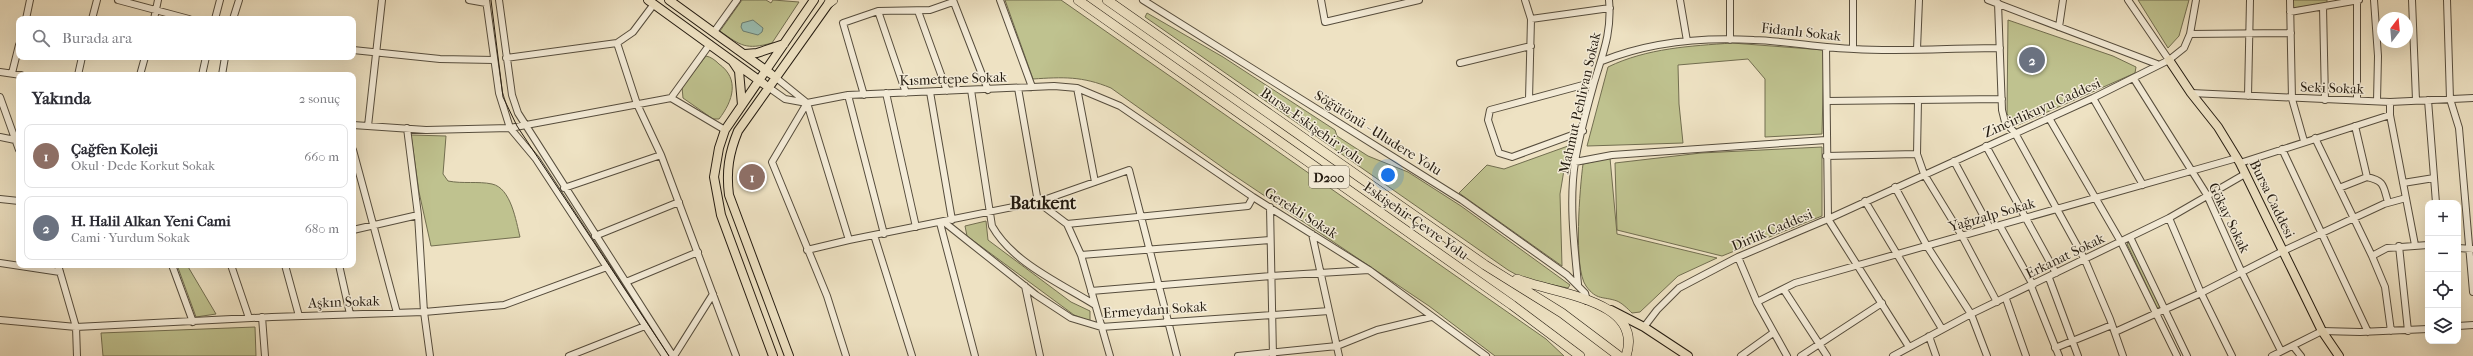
<!DOCTYPE html>
<html lang="tr">
<head>
<meta charset="utf-8">
<style>
	:root { --surface:#fff; --page:#f2f2f3; --text:#2b2b33; --muted:#7c7c81; --line:#e1e1e2; --accent:#7c3aed }
	body { margin:0; font-family:"IM FELL French Canon",serif; background:var(--page); color:var(--text) }
	.controls { position:absolute; right:12px; bottom:12px; display:grid; overflow:hidden; border-radius:8px; box-shadow:0 4px 16px #0002 }
	.controls button { width:36px; height:36px; display:grid; place-items:center; padding:0; border:0; border-bottom:1px solid var(--line); background:var(--surface); color:var(--text); font:20px sans-serif }
	.compass { position:absolute; left:2377px; top:12px; width:36px; height:36px; border-radius:50%; background:var(--surface); box-shadow:0 4px 16px #0002; rotate:16deg }
	.you { position:absolute; left:1388px; top:175px; width:14px; height:14px; margin:-10px; border:3px solid #fff; border-radius:50%; background:#1a73e8; box-shadow:0 0 0 6px #1a73e833 }
	.badge { display:grid; place-items:center; width:26px; height:26px; border-radius:50%; background:var(--accent); color:#fff; font-size:13px; font-weight:700 }
	.pin { position:absolute; translate:-50% -50%; border:2px solid #fff; box-shadow:0 1px 4px #0006 }
	.list { margin:0; padding:0; list-style:none }
	h2 { display:flex; justify-content:space-between; align-items:center; height:52px; margin:0; padding:0 16px; font-size:17px }
	h2 small { font-size:13px; font-weight:400; color:var(--muted) }
	.list li { display:grid; grid-template-columns:26px 1fr auto; gap:12px; align-items:center; box-sizing:border-box; height:64px; margin:0 8px 8px; padding:0 8px; border:1px solid var(--line); border-radius:8px }
	.list b { display:block; font-size:15px; white-space:nowrap }
	.list p { margin:0; font-size:13px; white-space:nowrap; color:var(--muted) }
	.list em { font-size:13px; font-style:normal; color:var(--muted) }
	.icon { flex:none; width:22px; height:22px; fill:none; stroke:currentColor; stroke-width:2; stroke-linecap:round; stroke-linejoin:round }
	.map { position:relative; flex:none; width:2473px; height:356px; overflow:hidden }
	.search { position:absolute; background:var(--surface); box-shadow:0 4px 16px #0002; left:16px; top:16px; width:340px; height:44px; display:flex; align-items:center; gap:10px; box-sizing:border-box; padding:0 14px; border-radius:8px; color:var(--muted); font-size:15px }
	.panel { position:absolute; background:var(--surface); box-shadow:0 4px 16px #0002; left:16px; top:72px; width:340px; height:196px; border-radius:8px }
	.map>svg:first-child { display:block }
	.green { fill:#bfc28f; stroke:#726e50 }
	.water { fill:#99beb3; stroke:#6a7d72 }
	.lines { fill:none; stroke-linecap:round; stroke-linejoin:round }
	.minor-casing { stroke:#564d3d; stroke-width:8 }
	.major-casing { stroke:#241b10; stroke-width:10 }
	.highway-casing { stroke:#241b10; stroke-width:10 }
	.minor { stroke:#f4ecd8; stroke-width:6 }
	.major { stroke:#eee2c3; stroke-width:8 }
	.highway { stroke:#eee2c3; stroke-width:9 }
	.tram { stroke:#241b10; stroke-width:1 }
	.labels { text-anchor:middle; dominant-baseline:central; stroke-width:3; stroke-linejoin:round; paint-order:stroke }
	.shield { fill:#f4ecd8; stroke:#625a4c; stroke-width:1 }
	.shield-label { font-size:13px; font-weight:bold; fill:#241b10 }
	.street-label { font-size:14px; fill:#241b10; stroke:#f4ecd8 }
	.district-label { font-size:18px; font-weight:bold; fill:#241b10; stroke:#f4ecd8 }
</style>
</head>
<body>
<div class="map">
<svg width="2473" height="356" viewBox="0 0 2473 356">
	<rect width="100%" height="100%" fill="#eee2c3"/>
	<filter id="stains"><feTurbulence type="fractalNoise" baseFrequency=".005" numOctaves="4"/><feColorMatrix values="0 0 0 0 .2 0 0 0 0 .09 0 0 0 0 .02 0 0 0 .5 -.17"/></filter>
	<radialGradient id="worn" r=".72"><stop offset=".6" stop-color="#630" stop-opacity="0"/><stop offset="1" stop-color="#630" stop-opacity=".3"/></radialGradient>
	<path class="green" d="M 742,0 L 766,0 L 771,3 L 773,0 L 799,2 L 772,43 C 746,50 741,46 720,31 Z
		M 1005,0 L 1061,0 L 1546,339 L 1564,356 L 1495,356 L 1429,306 L 1229,172 L 1111,88 C 1082,76 1063,77 1033,79 Z
		M 2138,0 L 2189,0 L 2179,36 L 2168,48 Z
		M 2291,0 L 2327,0 L 2327,3 L 2294,8 L 2291,6 Z
		M 1147,13 L 1223,57 L 1335,130 L 1337,136 L 1368,156 L 1408,172 L 1461,206 L 1570,285 L 1568,288 L 1524,279 L 1508,270 L 1145,17 Z
		M 2008,20 L 2113,56 L 2136,67 L 2135,73 L 2018,125 L 2007,114 Z
		M 1732,43 L 1824,50 L 1822,134 L 1765,137 L 1765,79 L 1748,59 L 1678,65 L 1679,104 L 1683,143 L 1587,146 L 1608,67 C 1647,48 1691,46 1732,43 Z
		M 706,56 C 711,57 715,60 719,64 C 740,79 733,101 719,119 L 713,119 L 683,98 L 682,87 Z
		M 411,135 L 446,136 L 443,174 L 448,181 C 463,184 478,181 492,184 C 511,188 516,221 520,237 L 431,246 L 419,192 Z
		M 1568,146 L 1560,194 L 1562,266 L 1459,193 L 1487,165 L 1504,169 Z
		M 1822,147 L 1822,216 L 1722,256 L 1617,230 L 1615,163 L 1701,153 Z
		M 1610,158 L 1617,234 L 1717,258 L 1678,276 L 1640,312 L 1632,313 C 1628,309 1622,303 1617,301 C 1603,296 1597,301 1586,286 C 1573,268 1580,186 1583,164 Z
		M 986,221 L 988,240 L 1071,302 L 1090,311 L 1090,321 L 1074,315 L 967,236 L 965,226 Z
		M 2130,242 L 2162,307 L 2157,308 L 2127,244 Z
		M 177,265 L 187,265 L 216,314 L 196,317 Z
		M 255,327 L 256,356 L 103,356 L 101,333 Z"/>
	<path class="water" d="M 753,20 L 763,28 L 762,32 L 758,35 L 743,31 L 741,27 L 742,23 Z"/>
	<g class="lines">
		<defs>
			<path id="minor" d="M 118,0 L 189,19
				M 469,0 L 486,3
				M 486,0 L 499,93 L 510,128 L 536,159 L 665,356
				M 499,0 L 512,95 L 518,113 L 673,356
				M 953,0 L 988,90
				M 1000,0 L 1032,87
				M 1143,0 L 1462,200 L 1567,275 L 1585,293 L 1587,301
				M 1321,0 L 1325,22 L 1419,0
				M 1525,0 L 1531,19 L 1529,99
				M 1680,0 L 1687,41
				M 1988,0 L 2157,64
				M 2128,0 L 2169,60
				M 2290,0 L 2292,99 L 2304,141
				M 2374,0 L 2378,56 L 2377,101
				M 2412,0 L 2416,100
				M 2447,0 L 2450,99 L 2459,128 L 2473,292
				M 1998,3 L 2002,110 L 2005,122 L 2015,133 L 2085,260 L 2110,319 L 2123,356
				M 2323,7 L 2325,100
				M 878,11 L 906,93
				M 918,11 L 947,91
				M 2290,12 L 2359,0
				M 26,19 L 30,0
				M 92,19 L 97,0
				M 154,19 L 158,0
				M 215,19 L 220,0
				M 233,19 L 239,0
				M 1531,19 L 1610,8
				M 2059,27 L 2063,0
				M 714,32 L 737,0
				M 2190,34 L 2291,33
				M 1730,40 L 1730,0
				M 617,43 L 637,104 L 661,155 L 736,356
				M 1826,47 L 1828,219 L 1909,347
				M 1853,49 L 1853,0
				M 1917,49 L 1919,0
				M 353,50 L 440,59 L 494,60
				M 506,58 L 617,43 L 633,32 L 654,4
				M 1602,61 C 1649,42 1703,37 1754,40 C 1787,41 1821,48 1854,49 C 1903,52 1951,48 2000,48
				M 1460,63 L 1531,46
				M 0,72 L 21,75
				M 12,73 L 19,45
				M 78,75 L 82,57
				M 140,75 L 145,57
				M 202,75 L 206,57
				M 222,75 L 225,57
				M 775,77 L 806,102
				M 2134,79 L 2207,195 L 2242,273 L 2281,351
				M 768,87 L 785,99 L 807,103 L 848,95 L 1054,86 L 1077,88 L 1120,106 L 1253,197 L 1369,270 L 1486,356
				M 1018,88 L 1038,202
				M 1077,88 L 1095,182
				M 971,90 L 992,226 C 1013,263 1060,283 1095,305
				M 930,92 L 952,220
				M 886,93 L 916,227
				M 2191,93 L 2390,102 L 2473,98
				M 848,95 L 884,234
				M 864,95 L 843,23 L 878,11 L 930,10 L 953,2
				M 2248,96 L 2250,0
				M 0,97 L 19,150
				M 671,98 L 710,44
				M 671,98 L 725,130
				M 2093,98 L 2143,185
				M 1918,100 L 1917,154 L 1924,174 L 1962,236 L 1997,302
				M 2357,100 L 2357,0
				M 2428,100 L 2436,203
				M 1827,101 L 2002,99
				M 2390,102 L 2390,115 L 2415,245
				M 807,103 L 772,162 L 827,296 L 846,356
				M 807,103 L 849,240
				M 2049,118 L 2121,242 L 2177,356
				M 353,125 L 426,130 L 510,128 L 671,98
				M 368,126 L 382,0
				M 2355,126 L 2367,177 C 2385,181 2383,186 2388,202
				M 407,128 L 418,215 L 424,312 L 430,356
				M 1583,131 L 1512,157 L 1499,153 L 1488,120 L 1490,110 L 1594,82
				M 0,137 L 15,140
				M 2315,138 L 2372,256 L 2385,287 L 2391,331
				M 1986,146 L 2056,273
				M 2282,149 L 2368,332
				M 353,150 L 397,313
				M 1826,156 L 1917,154
				M 1954,161 L 1990,228
				M 1575,162 L 1612,155 L 1826,140
				M 2240,163 L 2390,115
				M 2403,183 L 2434,178
				M 1895,187 L 1927,246 L 1971,314 L 1987,356
				M 564,188 L 661,155
				M 2339,188 L 2367,177
				M 0,199 L 19,201
				M 1865,201 L 1942,329
				M 1038,202 L 1067,224 L 1081,255 L 1110,356
				M 1270,207 L 1273,356
				M 2169,218 L 2201,293 L 2232,356
				M 944,222 L 1036,295 L 1071,318 L 1101,327 L 1329,311
				M 940,223 L 975,356
				M 1067,224 L 1248,206 L 1253,197
				M 2000,226 L 2033,285
				M 353,230 L 418,215
				M 1312,234 L 1339,356
				M 874,235 L 912,356
				M 595,236 L 679,202
				M 2130,237 L 2187,356
				M 2399,246 L 2408,331
				M 2458,248 L 2473,249
				M 807,250 L 849,240 L 1038,202 L 1129,170 L 1177,356
				M 1081,255 L 1270,240
				M 2372,256 L 2387,248 L 2428,245
				M 1738,257 L 1757,302 L 1787,356
				M 0,263 L 60,272
				M 58,265 L 76,327 L 77,356
				M 172,265 L 193,322
				M 231,265 L 249,318
				M 285,265 L 299,316
				M 339,265 L 350,314
				M 2049,278 L 2078,356
				M 626,282 L 698,252
				M 1578,284 C 1574,244 1569,201 1575,162 C 1579,136 1587,108 1594,83 C 1603,53 1612,32 1609,0
				M 1025,286 L 1040,356
				M 2031,286 L 2059,356
				M 1784,290 L 1827,356
				M 1091,291 L 1271,276 L 1369,270
				M 2006,299 L 2026,356
				M 1757,302 L 1795,283 L 2237,158
				M 262,317 L 265,356
				M 0,320 L 76,327 L 272,317 L 424,312 L 504,305 L 607,267
				M 2458,326 L 2473,325
				M 1644,327 L 1657,310 L 1679,288 L 1738,257 L 1828,219 L 2093,98 L 2169,60 L 2184,48 L 2190,34 L 2196,0
				M 2115,332 L 2201,293 L 2283,251 L 2384,204 L 2406,198
				M 1929,336 L 1936,356
				M 2293,346 L 2301,356
				M 2055,348 L 2112,325
				M 569,356 L 645,326
				M 674,356 L 713,294
				M 1238,356 L 1337,346 L 1377,330 L 1431,317
				M 1741,356 L 1773,333
				M 1801,356 L 1882,303
				M 1893,356 L 1971,314 L 2169,218 L 2245,174
				M 2272,356 L 2322,331 L 2360,332 L 2428,329"/>
			<path id="major" d="M 648,0 L 764,84
				M 669,0 L 771,74
				M 745,54 L 757,53 L 784,44
				M 2169,60 L 2191,93 L 2218,127 L 2240,163 L 2322,331 L 2339,356
				M 733,62 L 739,71 L 742,105
				M 1611,310 L 1644,327 L 1688,356
				M 773,356 L 721,215 L 714,177 L 719,148 L 725,130 L 814,0
				M 789,356 L 729,195 C 726,171 729,153 738,131 L 831,0"/>
			<path id="highway" d="M 1078,0 L 1512,305 L 1580,356
				M 1107,0 L 1485,265 L 1562,313 L 1619,356
				M 829,3 L 833,0
				M 1517,279 C 1553,294 1645,299 1626,356"/>
		</defs>
		<use href="#minor" class="minor-casing"/>
		<use href="#major" class="major-casing"/>
		<use href="#highway" class="highway-casing"/>
		<use href="#minor" class="minor"/>
		<use href="#major" class="major"/>
		<use href="#highway" class="highway"/>
		<path class="tram" d="M 491,0 L 503,97 L 517,126 L 669,356"/>
	</g>
	<g class="labels">
		<rect class="shield" x="1309" y="166" width="40" height="22" rx="3"/>
		<g class="shield-label">
			<text x="1329" y="177">D200</text>
		</g>
		<g class="street-label">
			<text transform="translate(1801 32) rotate(6)">Fidanlı Sokak</text>
			<text transform="translate(953 79) rotate(-2)">Kısmettepe Sokak</text>
			<text transform="translate(2332 88) rotate(2)">Seki Sokak</text>
			<text transform="translate(1580 103) rotate(-77)">Mahmut Pehlivan Sokak</text>
			<text transform="translate(2042 108) rotate(-24)">Zincirlikuyu Caddesi</text>
			<text transform="translate(1312 126) rotate(35)">Bursa-Eskişehir yolu</text>
			<text transform="translate(1378 133) rotate(32)">Söğütönü - Uludere Yolu</text>
			<text transform="translate(2272 199) rotate(64)">Bursa Caddesi</text>
			<text transform="translate(1301 213) rotate(32)">Gerekli Sokak</text>
			<text transform="translate(1992 215) rotate(-16)">Yağızalp Sokak</text>
			<text transform="translate(2229 218) rotate(64)">Gökay Sokak</text>
			<text transform="translate(1416 221) rotate(35)">Eskişehir Çevre Yolu</text>
			<text transform="translate(1772 230) rotate(-23)">Dirlik Caddesi</text>
			<text transform="translate(2065 256) rotate(-26)">Erkanat Sokak</text>
			<text transform="translate(344 302) rotate(-2)">Aşkın Sokak</text>
			<text transform="translate(1155 310) rotate(-4)">Ermeydanı Sokak</text>
		</g>
		<g class="district-label">
			<text x="1043" y="203">Batıkent</text>
		</g>
	</g>
	<rect width="100%" height="100%" filter="url(#stains)"/>
	<rect width="100%" height="100%" fill="url(#worn)"/>
</svg>
<div class="controls">
<button>+</button>
<button>−</button>
<button><svg class="icon" aria-label="locate" viewBox="0 0 24 24"><circle cx="12" cy="12" r="6"/><path d="M12 2v4M12 18v4M2 12h4M18 12h4"/></svg></button>
<button><svg class="icon" aria-label="layers" viewBox="0 0 24 24"><path d="M12 4l9 5-9 5-9-5zM3 14l9 5 9-5"/></svg></button>
</div>
<svg class="compass" viewBox="-18 -18 36 36"><path d="M0-13l5 13h-10z" fill="#e53935"/><path d="M0 13l5-13h-10z" fill="#7c7c81"/></svg>
<div class="you"></div>
<div class="pin badge" style="left:752px;top:177px;background:#8d6e63">1</div>
<div class="pin badge" style="left:2032px;top:60px;background:#6b7280">2</div>
<div class="search"><svg class="icon" aria-label="search" viewBox="0 0 24 24"><circle cx="10" cy="10" r="6"/><path d="M15 15l6 6"/></svg>Burada ara</div>
<section class="panel">
<h2>Yakında<small>2 sonuç</small></h2>
<ul class="list">
<li><span class="badge" style="background:#8d6e63">1</span><div><b>Çağfen Koleji</b><p>Okul · Dede Korkut Sokak</p></div><em>660 m</em></li>
<li><span class="badge" style="background:#6b7280">2</span><div><b>H. Halil Alkan Yeni Cami</b><p>Cami · Yurdum Sokak</p></div><em>680 m</em></li>
</ul>
</section>
</div>
</body>
</html>
